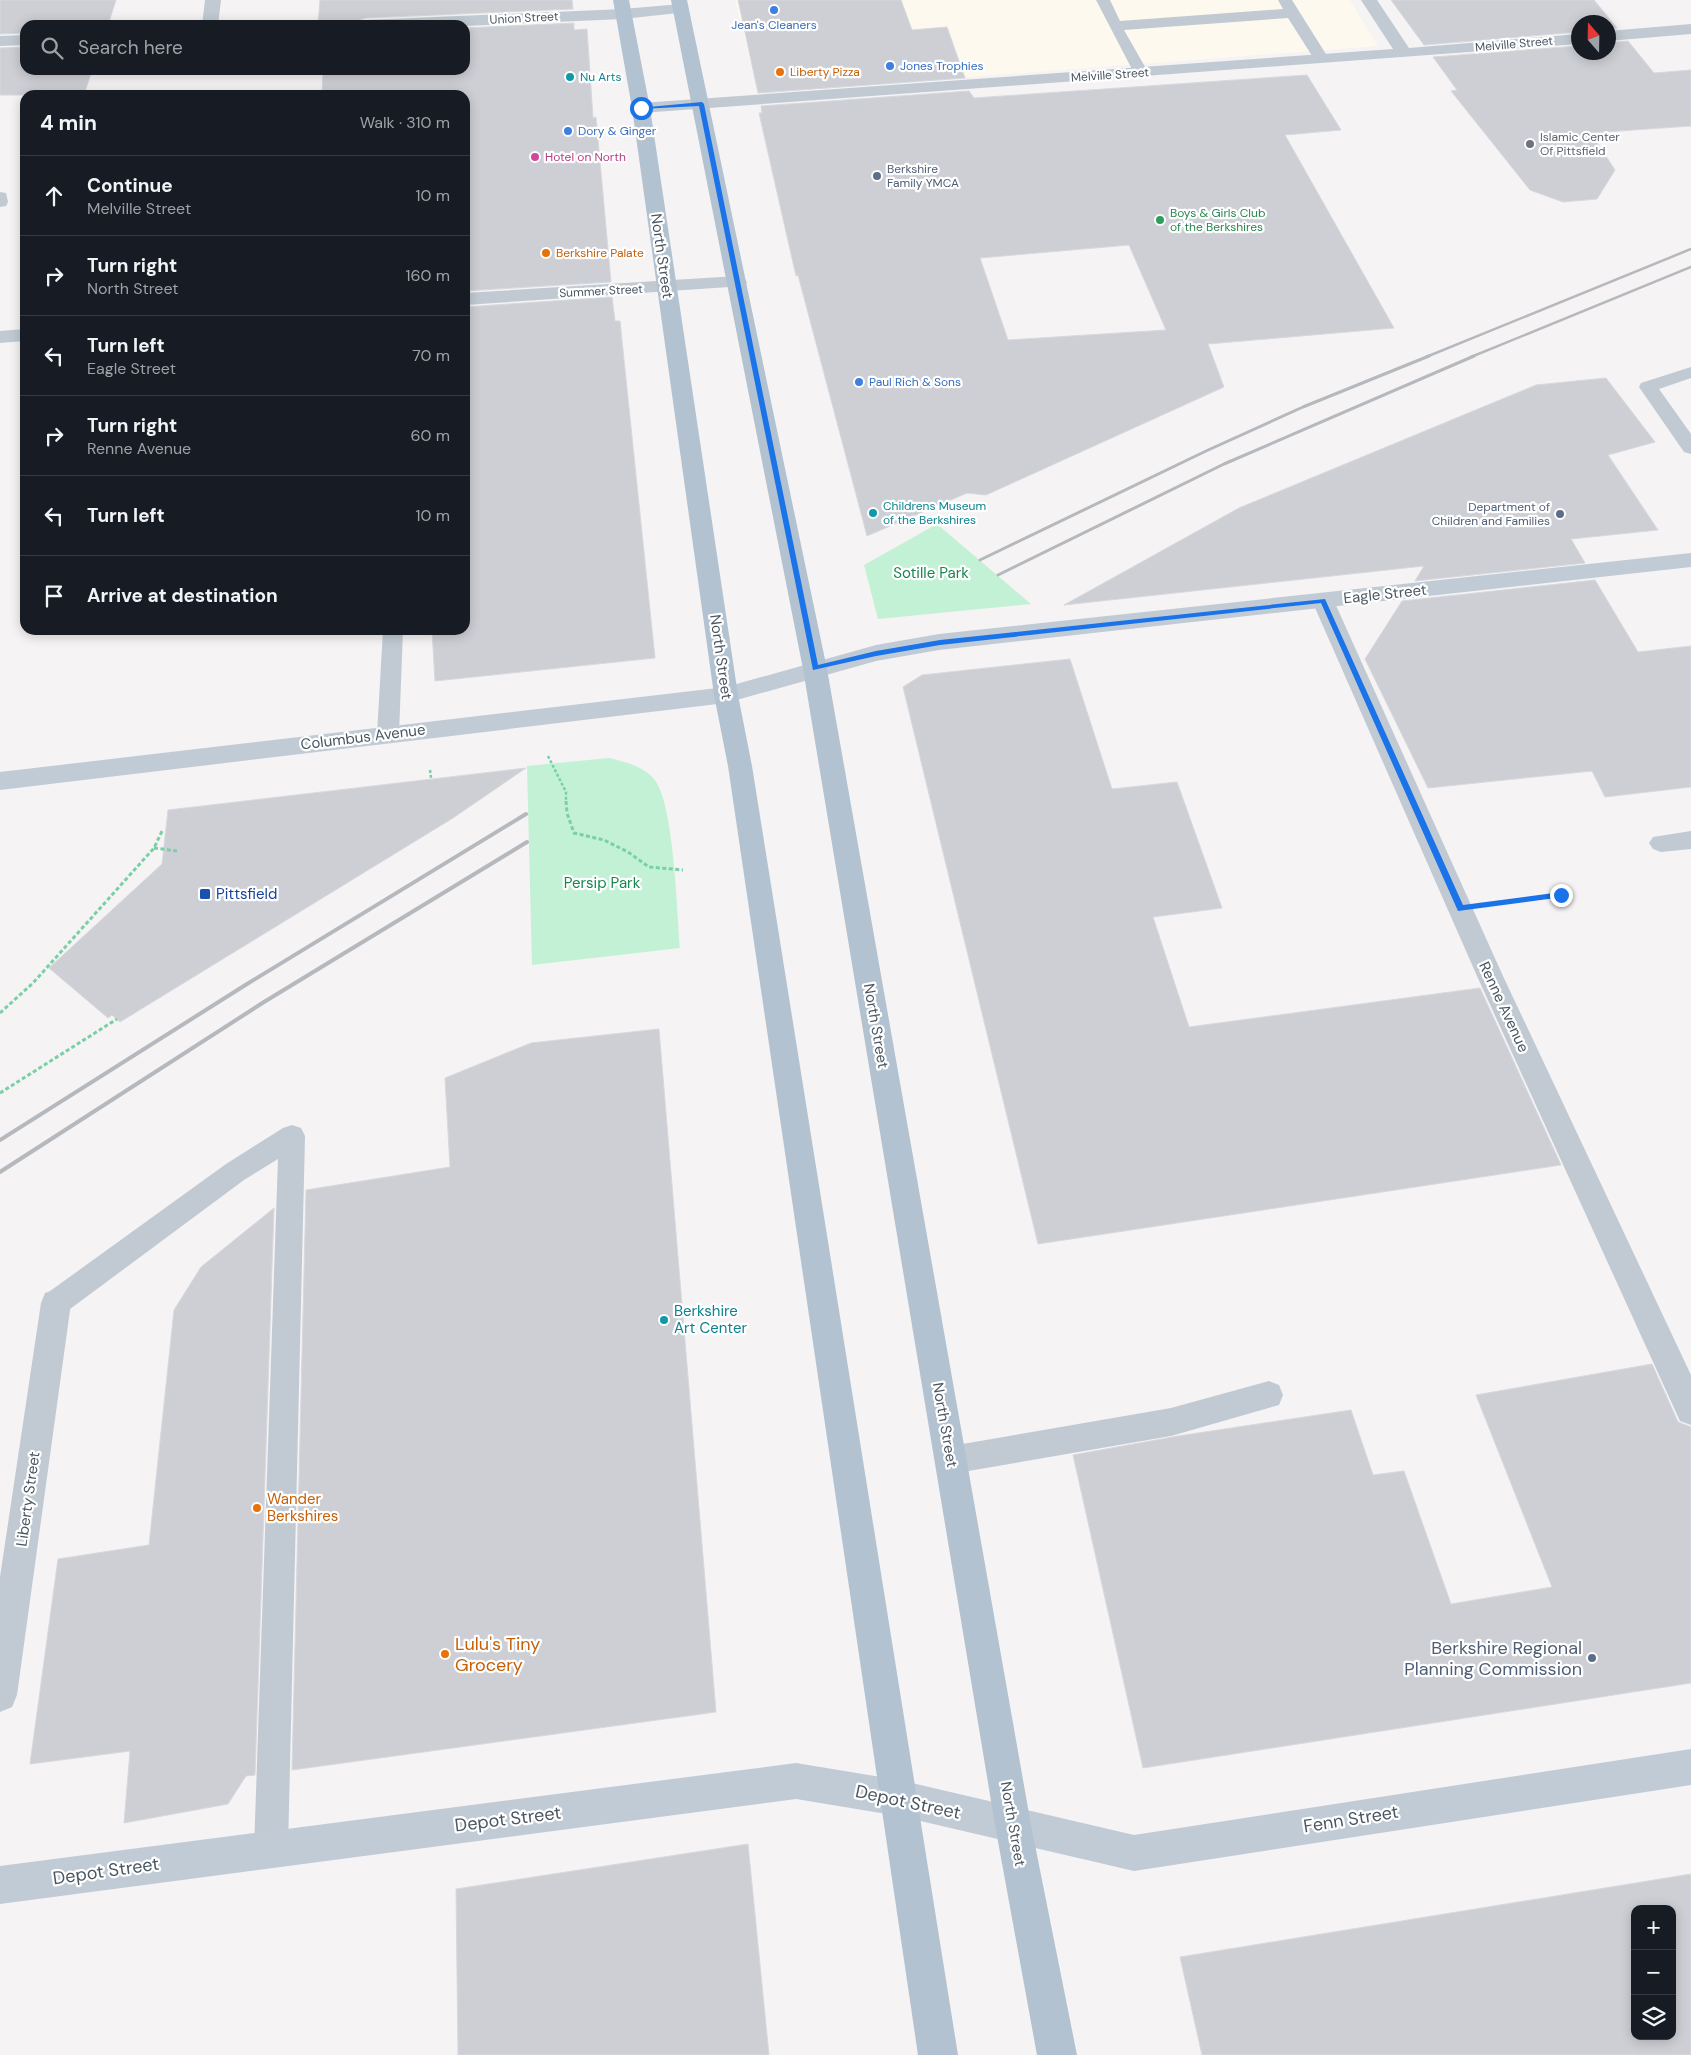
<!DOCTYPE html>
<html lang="en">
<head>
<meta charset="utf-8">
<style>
	:root { --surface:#171b24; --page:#242831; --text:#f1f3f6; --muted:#9ea1a6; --line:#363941 }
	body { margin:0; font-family:"DM Sans",sans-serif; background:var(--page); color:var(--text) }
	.controls { position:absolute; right:15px; bottom:15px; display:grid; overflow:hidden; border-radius:10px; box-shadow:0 2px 12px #0003 }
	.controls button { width:45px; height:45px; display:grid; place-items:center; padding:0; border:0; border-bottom:1px solid var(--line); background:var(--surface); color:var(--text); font:25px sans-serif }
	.compass { position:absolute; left:1571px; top:15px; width:45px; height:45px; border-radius:50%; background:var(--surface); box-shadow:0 2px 12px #0003; rotate:340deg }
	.stop { position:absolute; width:15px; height:15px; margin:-11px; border:4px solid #1a73e8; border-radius:50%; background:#fff }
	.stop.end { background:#1a73e8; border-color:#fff; box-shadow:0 1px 5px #0008 }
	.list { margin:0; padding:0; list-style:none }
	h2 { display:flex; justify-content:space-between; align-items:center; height:65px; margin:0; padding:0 20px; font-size:21px }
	h2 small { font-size:16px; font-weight:400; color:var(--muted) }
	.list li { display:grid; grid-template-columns:32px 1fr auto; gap:15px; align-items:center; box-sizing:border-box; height:80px; padding:0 20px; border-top:1px solid var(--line) }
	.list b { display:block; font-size:19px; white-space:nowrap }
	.list p { margin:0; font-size:16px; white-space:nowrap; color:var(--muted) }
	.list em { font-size:16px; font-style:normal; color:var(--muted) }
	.icon { flex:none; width:28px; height:28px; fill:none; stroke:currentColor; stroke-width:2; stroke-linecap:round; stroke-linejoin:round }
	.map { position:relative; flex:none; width:1691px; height:2055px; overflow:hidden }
	.search { position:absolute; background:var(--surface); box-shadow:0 2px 12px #0003; left:20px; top:20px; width:450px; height:55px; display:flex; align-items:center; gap:12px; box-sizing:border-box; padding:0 18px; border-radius:15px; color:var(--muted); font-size:19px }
	.panel { position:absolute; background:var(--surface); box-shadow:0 2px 12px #0003; left:20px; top:90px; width:450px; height:545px; border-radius:15px }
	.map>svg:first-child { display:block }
	.commercial { fill:#fdf9ef }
	.green { fill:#c3f1d5 }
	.building { fill:#cdcfd5; stroke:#d7d9de; fill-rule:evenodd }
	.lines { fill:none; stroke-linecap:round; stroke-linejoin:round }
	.path-far1 { stroke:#7ad0a6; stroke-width:2.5; stroke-dasharray:3 2; stroke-linecap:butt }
	.path { stroke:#7ad0a6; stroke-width:3; stroke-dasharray:4 2.5; stroke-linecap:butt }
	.lane { fill:#c1cad2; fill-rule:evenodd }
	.street { fill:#c1cad2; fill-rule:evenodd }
	.secondary { fill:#c1cbd6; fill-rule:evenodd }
	.primary { fill:#b3c2d1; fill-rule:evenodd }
	.rail-far2 { stroke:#b5b8bd; stroke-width:2.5 }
	.rail-far1 { stroke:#b5b8bd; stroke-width:3 }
	.rail { stroke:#b5b8bd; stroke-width:4 }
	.route { fill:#1a73e8 }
	.shop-dot { fill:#3f7fe0; stroke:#fff; stroke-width:2 }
	.food-dot { fill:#e8710a; stroke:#fff; stroke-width:2 }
	.culture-dot { fill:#0f9aa8; stroke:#fff; stroke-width:2 }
	.worship-dot { fill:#6b7280; stroke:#fff; stroke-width:2 }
	.hotel-dot { fill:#d1479c; stroke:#fff; stroke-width:2 }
	.service-dot { fill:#5c6f8a; stroke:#fff; stroke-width:2 }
	.leisure-dot { fill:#2e9e5b; stroke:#fff; stroke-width:2 }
	.transit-dot { fill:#1a4fb4; stroke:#fff; stroke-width:2 }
	.labels { text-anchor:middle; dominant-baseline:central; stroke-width:4.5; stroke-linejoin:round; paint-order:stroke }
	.far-street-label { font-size:12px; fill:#4a5661; stroke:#fff }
	.far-shop-label { font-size:12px; fill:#366cbe; stroke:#fff; text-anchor:start }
	.far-food-label { font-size:12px; fill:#c56008; stroke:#fff; text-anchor:start }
	.far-culture-label { font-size:12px; fill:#0d838f; stroke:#fff; text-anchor:start }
	.far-worship-label { font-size:12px; fill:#5b616d; stroke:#fff; text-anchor:start }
	.far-hotel-label { font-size:12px; fill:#b23c85; stroke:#fff; text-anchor:start }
	.far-service-label { font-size:12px; fill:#4e5e75; stroke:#fff; text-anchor:start }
	.far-leisure-label { font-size:12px; fill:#27864d; stroke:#fff; text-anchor:start }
	.street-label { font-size:15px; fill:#4a5661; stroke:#fff }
	.park-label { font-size:15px; fill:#17864f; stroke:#fff }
	.transit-label { font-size:15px; fill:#164399; stroke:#fff; text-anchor:start }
	.culture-label { font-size:15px; fill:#0d838f; stroke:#fff; text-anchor:start }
	.food-label { font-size:15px; fill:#c56008; stroke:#fff; text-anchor:start }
	.near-food-label { font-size:18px; fill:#c56008; stroke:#fff; text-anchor:start }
	.near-service-label { font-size:18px; fill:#4e5e75; stroke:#fff; text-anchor:end }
	.near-street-label { font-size:18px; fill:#4a5661; stroke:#fff }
</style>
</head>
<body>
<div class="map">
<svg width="1691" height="2055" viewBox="0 0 1691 2055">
	<rect width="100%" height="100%" fill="#f5f3f3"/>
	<path class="commercial" d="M 735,0 L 1350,0 L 1378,46 L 758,93 Z"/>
	<path class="green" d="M 937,524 L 1031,604 L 878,619 L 864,565 Z
		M 609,758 C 625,762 643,766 654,779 C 674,802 677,912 680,948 L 532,965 L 527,766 Z"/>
	<path class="building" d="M 0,0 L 116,0 L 108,25 L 25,25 L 25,33 L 0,34 Z
		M 320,0 L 572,0 L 573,9 L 366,18 L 359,20 L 356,25 L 318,25 Z
		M 738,0 L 901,0 L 912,30 L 947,27 L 965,78 L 758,93 Z
		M 1391,0 L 1594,0 L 1617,28 L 1608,29 L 1608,22 L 1578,22 L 1578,32 L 1424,45 Z
		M 574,23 L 574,30 L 587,29 L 593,118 L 596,117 L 611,282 L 465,291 L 465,95 L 322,95 L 323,70 L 313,70 L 465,70 L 465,28 Z
		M 1628,41 L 1654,73 L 1691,70 L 1691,126 L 1591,133 L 1615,170 L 1597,199 L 1563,202 L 1530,190 L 1451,91 L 1457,90 L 1433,57 L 1578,46 L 1578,52 L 1608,52 L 1608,43 Z
		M 25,47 L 25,70 L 92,70 L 84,95 L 0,95 L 0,48 Z
		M 1307,75 L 1341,130 L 1285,135 L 1394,328 L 1208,344 L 1224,387 L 986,495 L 967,493 L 867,536 L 798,275 L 796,276 L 759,113 L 762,113 L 761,106 L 969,91 L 974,98 ZM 1129,245 L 1166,330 L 1008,340 L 980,258 Z
		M 612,297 L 615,321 L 620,321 L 655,658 L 435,681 L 432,630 L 465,630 L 465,307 Z
		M 1606,378 L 1655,442 L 1608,455 L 1658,530 L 1571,539 L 1585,563 L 1415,581 L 1424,566 L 1064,605 L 1239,508 L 1536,385 Z
		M 1595,580 L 1638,652 L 1691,646 L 1691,787 L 1605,797 L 1592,771 L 1428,788 L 1365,659 L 1402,601 Z
		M 1070,659 L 1112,789 L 1177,782 L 1222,908 L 1153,917 L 1189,1027 L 1480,988 L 1561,1165 L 1038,1244 L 903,687 L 922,675 Z
		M 526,768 L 453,818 L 120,1022 L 112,1015 L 108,1018 L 49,968 L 162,864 L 168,810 Z
		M 659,1029 L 716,1712 L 292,1770 L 306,1190 L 450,1167 L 445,1078 L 531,1043 Z
		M 274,1208 L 255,1775 L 246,1776 L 228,1804 L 124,1823 L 130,1751 L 30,1764 L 58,1559 L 149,1545 L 174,1310 L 201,1267 Z
		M 1652,1364 L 1678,1422 L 1691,1427 L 1691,1683 L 1143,1768 L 1073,1455 L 1178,1436 L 1351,1410 L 1373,1475 L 1404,1471 L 1451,1604 L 1552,1587 L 1476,1395 Z
		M 748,1844 L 769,2055 L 458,2055 L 456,1889 Z
		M 1691,1874 L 1691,2055 L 1202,2055 L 1180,1957 ZM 1635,1909 L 1672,1909 L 1672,2036 L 1635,2036 Z"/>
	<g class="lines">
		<path class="path-far1" d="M 548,756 L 566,792 L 566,802
			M 430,770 L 431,778"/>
		<path class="path" d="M 566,801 L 567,813 L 574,833 L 604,840 L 628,852 L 649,867 L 683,870
			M 154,848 L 177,851
			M 1503,903 L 1561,895
			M 0,1013 L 33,983 L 154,848 L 163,829
			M 0,1093 L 117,1019"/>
		<path class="lane" d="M 1096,0 L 1110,0 L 1120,21 L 1283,9 L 1278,0 L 1292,0 L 1329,59 L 1326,62 L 1316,62 L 1288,18 L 1124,30 L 1148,72 L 1145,75 L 1135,75 Z
			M 0,192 L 6,193 L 8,202 L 6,206 L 0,207 Z
			M 1691,367 L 1691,378 L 1659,389 L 1691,434 L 1691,454 L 1684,452 L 1639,387 L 1641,383 Z
			M 383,630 L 403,630 L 399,734 L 396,740 L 388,742 L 380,740 L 377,734 Z
			M 1691,831 L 1691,849 L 1661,852 L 1653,849 L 1649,843 L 1653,837 Z
			M 292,1125 L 301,1128 L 305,1136 L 288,1849 L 283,1861 L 271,1866 L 259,1861 L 254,1849 L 278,1159 L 244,1180 L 66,1312 L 56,1316 L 46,1312 L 42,1303 L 46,1294 L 226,1164 L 283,1128 Z
			M 1269,1381 L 1279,1385 L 1283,1395 L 1279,1405 L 1171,1436 L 951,1474 L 941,1470 L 936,1460 L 941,1450 L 951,1446 L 1171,1408 Z"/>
		<path class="street" d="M 205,0 L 221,0 L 218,25 L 202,25 Z
			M 1361,0 L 1377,0 L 1409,48 L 1578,34 L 1578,44 L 641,113 L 635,112 L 632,108 L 635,104 L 641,103 L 1393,49 Z
			M 681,4 L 687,6 L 689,9 L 687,12 L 623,19 L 465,26 L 358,25 L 360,22 L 366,20 L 623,9 Z
			M 1691,24 L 1691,34 L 1608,41 L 1608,31 Z
			M 25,35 L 25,45 L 0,46 L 0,36 Z
			M 737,276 L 744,278 L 747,282 L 744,286 L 465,305 L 465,293 Z
			M 25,329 L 25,341 L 0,343 L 0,331 Z
			M 1323,593 L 1331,596 L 1334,601 L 1503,976 L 1691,1375 L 1691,1425 L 1680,1421 L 1477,976 L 1312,601 L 1315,596 Z
			M 56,1289 L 67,1293 L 71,1303 L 17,1695 L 12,1707 L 0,1712 L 0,1577 L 41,1303 L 45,1293 Z"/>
		<path class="secondary" d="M 1691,553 L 1691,567 L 939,650 L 876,661 L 726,703 L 0,790 L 0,772 L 726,687 L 876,645 L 939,634 Z
			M 1691,1749 L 1691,1785 L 1134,1871 L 899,1816 L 796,1799 L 0,1904 L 0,1866 L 796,1763 L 899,1780 L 1134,1835 Z"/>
		<path class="primary" d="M 613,0 L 629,0 L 650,108 L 738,695 L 752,766 L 958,2055 L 918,2055 L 728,766 L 714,695 L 632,108 Z
			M 671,0 L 687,0 L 827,669 L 1031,1825 L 1077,2055 L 1037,2055 L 995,1825 L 803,669 Z"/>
		<path class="rail-far2" d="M 1426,357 L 1691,249
			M 1471,357 L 1691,267"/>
		<path class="rail-far1" d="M 980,560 L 1206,451 L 1303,407 L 1429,356
			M 998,575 L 1224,464 L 1474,356"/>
		<path class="rail" d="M 0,1140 L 247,984 L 526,814
			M 0,1172 L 264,1002 L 527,842"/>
	</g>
	<path class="route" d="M 702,102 L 704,104 L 818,665 L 876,651 L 940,640 L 1325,599 L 1463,905 L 1561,892 L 1563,893 L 1563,897 L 1458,911 L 1321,603 L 940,645 L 876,656 L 813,670 L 699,106 L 641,109 L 638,108 Z"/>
	<g class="shop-dot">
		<circle cx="774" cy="10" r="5"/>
		<circle cx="890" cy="66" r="5"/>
		<circle cx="568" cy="131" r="5"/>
		<circle cx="859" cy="382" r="5"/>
	</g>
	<g class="food-dot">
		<circle cx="780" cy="72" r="5"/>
		<circle cx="546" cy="253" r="5"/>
		<circle cx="257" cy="1508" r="5"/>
		<circle cx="445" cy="1654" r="5"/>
	</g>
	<g class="culture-dot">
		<circle cx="570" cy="77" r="5"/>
		<circle cx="873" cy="513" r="5"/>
		<circle cx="664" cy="1320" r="5"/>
	</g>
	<circle class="worship-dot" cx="1530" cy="144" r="5"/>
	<circle class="hotel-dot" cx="535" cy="157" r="5"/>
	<g class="service-dot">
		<circle cx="877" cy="176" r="5"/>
		<circle cx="1560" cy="514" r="5"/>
		<circle cx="1592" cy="1658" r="5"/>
	</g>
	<circle class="leisure-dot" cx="1160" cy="220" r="5"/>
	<rect class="transit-dot" x="199" y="888" width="12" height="12" rx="2.5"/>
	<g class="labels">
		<g class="far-street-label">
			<text transform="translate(524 18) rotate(-3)">Union Street</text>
			<text transform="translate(1514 44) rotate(-5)">Melville Street</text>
			<text transform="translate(1110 75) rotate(-4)">Melville Street</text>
			<text transform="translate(601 291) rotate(-3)">Summer Street</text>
		</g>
		<g class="far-shop-label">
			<text x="774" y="25" text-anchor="middle">Jean's Cleaners</text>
			<text x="900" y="66">Jones Trophies</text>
			<text x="578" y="131">Dory &amp; Ginger</text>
			<text x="869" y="382">Paul Rich &amp; Sons</text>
		</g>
		<g class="far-food-label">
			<text x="790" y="72">Liberty Pizza</text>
			<text x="556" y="253">Berkshire Palate</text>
		</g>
		<g class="far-culture-label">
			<text x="580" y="77">Nu Arts</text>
			<text x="883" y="506">Childrens Museum<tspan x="883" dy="14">of the Berkshires</tspan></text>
		</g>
		<g class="far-worship-label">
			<text x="1540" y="137">Islamic Center<tspan x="1540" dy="14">Of Pittsfield</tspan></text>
		</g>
		<g class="far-hotel-label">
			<text x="545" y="157">Hotel on North</text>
		</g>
		<g class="far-service-label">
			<text x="887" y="169">Berkshire<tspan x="887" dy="14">Family YMCA</tspan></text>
			<text x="1550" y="507" text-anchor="end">Department of<tspan x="1550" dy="14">Children and Families</tspan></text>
		</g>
		<g class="far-leisure-label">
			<text x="1170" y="213">Boys &amp; Girls Club<tspan x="1170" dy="14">of the Berkshires</tspan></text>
		</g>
		<g class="street-label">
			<text transform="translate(662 256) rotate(82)">North Street</text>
			<text transform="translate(1385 594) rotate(-6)">Eagle Street</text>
			<text transform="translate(721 657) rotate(82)">North Street</text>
			<text transform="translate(363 737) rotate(-7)">Columbus Avenue</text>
			<text transform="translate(1504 1007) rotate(65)">Renne Avenue</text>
			<text transform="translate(876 1026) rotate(80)">North Street</text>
			<text transform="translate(945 1425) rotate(80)">North Street</text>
			<text transform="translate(28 1499) rotate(-82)">Liberty Street</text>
			<text transform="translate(1013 1824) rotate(80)">North Street</text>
		</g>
		<g class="park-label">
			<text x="931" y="573">Sotille Park</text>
			<text x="602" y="883">Persip Park</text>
		</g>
		<g class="transit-label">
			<text x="216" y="894">Pittsfield</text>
		</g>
		<g class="culture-label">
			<text x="674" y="1311">Berkshire<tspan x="674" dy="17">Art Center</tspan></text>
		</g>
		<g class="food-label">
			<text x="267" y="1499">Wander<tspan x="267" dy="17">Berkshires</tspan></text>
		</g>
		<g class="near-food-label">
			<text x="455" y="1644">Lulu's Tiny<tspan x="455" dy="21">Grocery</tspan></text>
		</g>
		<g class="near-service-label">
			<text x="1582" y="1648">Berkshire Regional<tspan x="1582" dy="21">Planning Commission</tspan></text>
		</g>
		<g class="near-street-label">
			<text transform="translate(908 1802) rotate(12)">Depot Street</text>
			<text transform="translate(508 1819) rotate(-7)">Depot Street</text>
			<text transform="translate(1351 1819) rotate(-9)">Fenn Street</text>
			<text transform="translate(106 1871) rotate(-8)">Depot Street</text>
		</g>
	</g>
</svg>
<div class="controls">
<button>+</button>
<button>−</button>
<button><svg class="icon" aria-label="layers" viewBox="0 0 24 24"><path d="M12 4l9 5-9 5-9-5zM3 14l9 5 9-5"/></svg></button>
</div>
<svg class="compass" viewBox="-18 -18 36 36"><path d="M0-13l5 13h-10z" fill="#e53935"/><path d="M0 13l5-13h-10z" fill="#9ea1a6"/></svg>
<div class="stop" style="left:641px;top:108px"></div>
<div class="stop end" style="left:1561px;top:895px"></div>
<div class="search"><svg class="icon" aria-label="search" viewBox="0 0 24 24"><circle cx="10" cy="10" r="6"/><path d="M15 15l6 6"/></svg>Search here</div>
<section class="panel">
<h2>4 min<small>Walk · 310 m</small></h2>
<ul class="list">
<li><svg class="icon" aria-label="ahead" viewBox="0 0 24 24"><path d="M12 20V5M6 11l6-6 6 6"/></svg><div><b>Continue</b><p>Melville Street</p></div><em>10 m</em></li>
<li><svg class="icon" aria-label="right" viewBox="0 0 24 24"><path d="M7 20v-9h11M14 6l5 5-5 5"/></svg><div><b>Turn right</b><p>North Street</p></div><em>160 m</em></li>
<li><svg class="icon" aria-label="left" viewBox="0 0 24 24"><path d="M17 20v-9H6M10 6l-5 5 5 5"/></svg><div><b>Turn left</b><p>Eagle Street</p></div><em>70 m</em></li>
<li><svg class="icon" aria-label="right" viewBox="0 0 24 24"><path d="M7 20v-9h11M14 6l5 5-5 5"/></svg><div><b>Turn right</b><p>Renne Avenue</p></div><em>60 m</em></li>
<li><svg class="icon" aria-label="left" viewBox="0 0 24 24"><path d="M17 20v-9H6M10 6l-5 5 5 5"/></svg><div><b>Turn left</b></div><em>10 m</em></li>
<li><svg class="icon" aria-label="arrive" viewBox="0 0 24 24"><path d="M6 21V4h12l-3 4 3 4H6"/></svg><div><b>Arrive at destination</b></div></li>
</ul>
</section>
</div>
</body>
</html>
